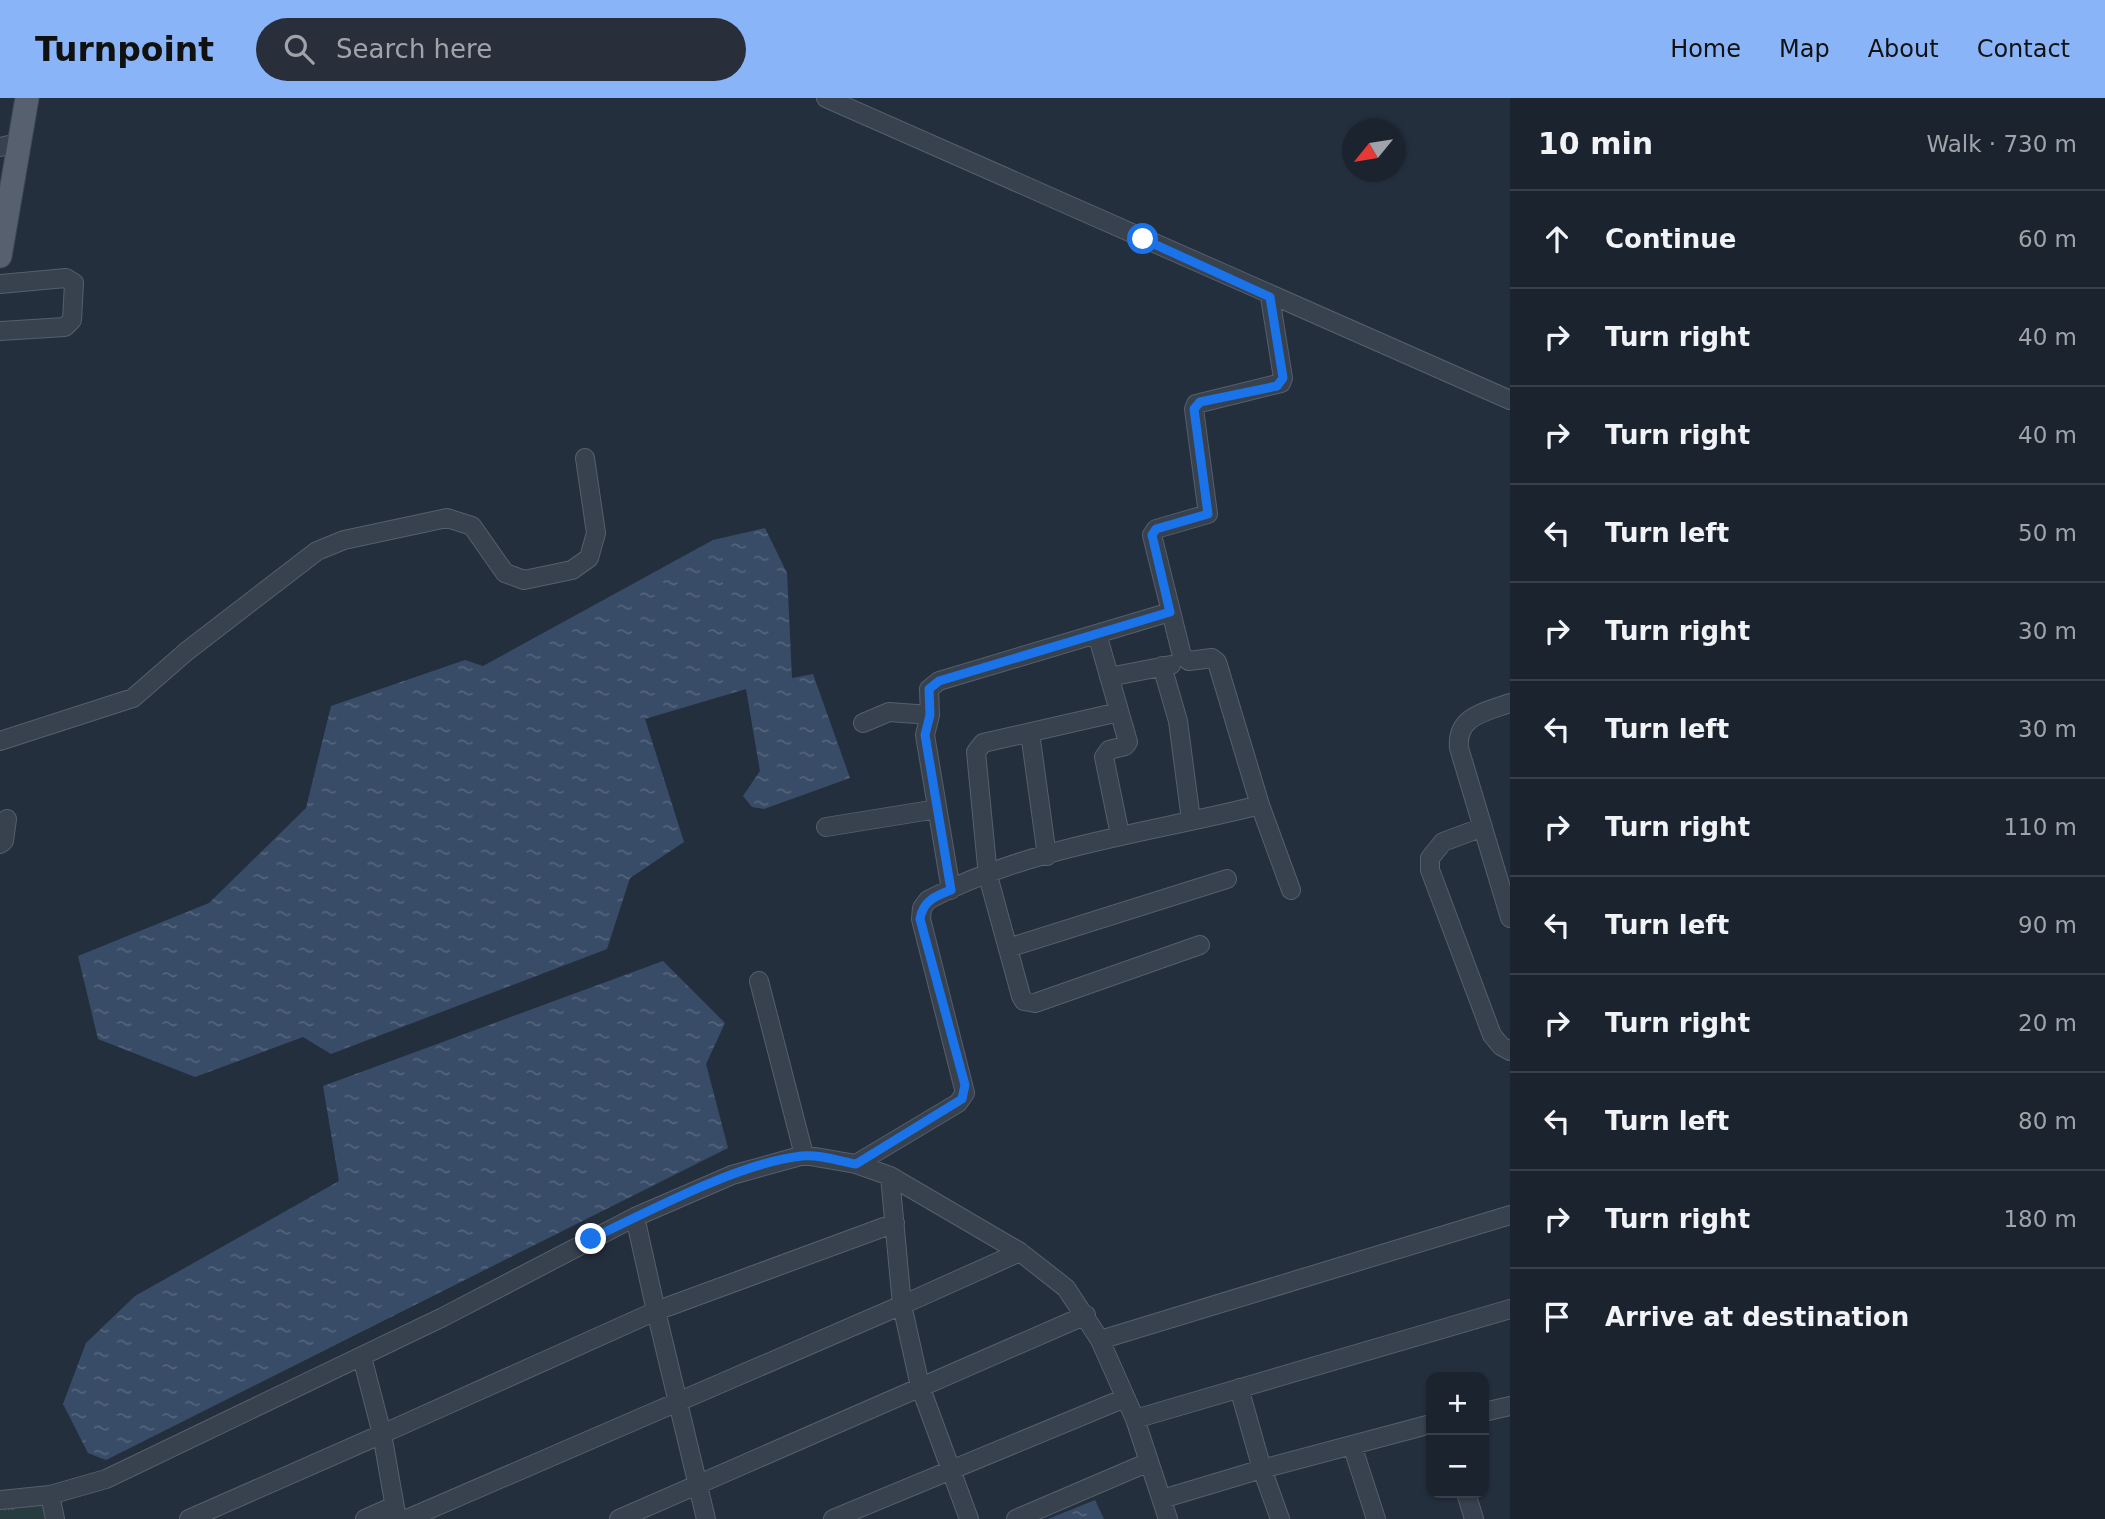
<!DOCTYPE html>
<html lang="en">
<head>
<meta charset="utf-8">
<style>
	:root { --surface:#1b232e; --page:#282f3a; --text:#f1f3f6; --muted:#a0a4aa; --line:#39404a; --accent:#8ab4f8 }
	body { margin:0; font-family:"DejaVu Sans",sans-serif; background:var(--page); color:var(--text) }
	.controls { position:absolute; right:21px; bottom:21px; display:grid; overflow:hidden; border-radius:14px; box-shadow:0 2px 5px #0004 }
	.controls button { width:63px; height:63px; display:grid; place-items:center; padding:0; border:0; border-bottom:2px solid var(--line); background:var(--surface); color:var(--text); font:35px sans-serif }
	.compass { position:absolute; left:1342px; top:21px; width:63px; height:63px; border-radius:50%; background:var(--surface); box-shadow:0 2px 5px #0004; rotate:240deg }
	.stop { position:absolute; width:21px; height:21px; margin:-16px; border:5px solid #1a73e8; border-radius:50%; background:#fff }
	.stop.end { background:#1a73e8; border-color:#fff; box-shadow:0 2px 7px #0008 }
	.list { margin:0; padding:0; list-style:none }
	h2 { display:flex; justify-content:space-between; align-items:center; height:91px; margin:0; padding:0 28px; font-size:30px }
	h2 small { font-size:23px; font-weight:400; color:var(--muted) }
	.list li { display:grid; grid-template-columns:46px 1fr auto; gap:21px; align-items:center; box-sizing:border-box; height:98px; padding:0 28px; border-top:2px solid var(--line) }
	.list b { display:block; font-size:26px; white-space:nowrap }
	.list em { font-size:23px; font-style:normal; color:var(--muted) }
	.icon { flex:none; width:38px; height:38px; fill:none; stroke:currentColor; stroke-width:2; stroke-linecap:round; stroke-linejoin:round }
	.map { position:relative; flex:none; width:1510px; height:1421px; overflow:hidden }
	header { display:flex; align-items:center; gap:42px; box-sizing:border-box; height:98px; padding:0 35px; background:var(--accent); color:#111 }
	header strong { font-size:33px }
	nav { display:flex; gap:38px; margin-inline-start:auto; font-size:24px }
	.search { width:490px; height:63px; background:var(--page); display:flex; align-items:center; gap:18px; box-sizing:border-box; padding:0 24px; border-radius:38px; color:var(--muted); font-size:26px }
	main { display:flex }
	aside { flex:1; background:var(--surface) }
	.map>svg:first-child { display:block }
	.park { fill:url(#park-tufts) }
	.water { fill:url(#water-ripples) }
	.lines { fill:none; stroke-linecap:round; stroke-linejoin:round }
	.minor-casing { stroke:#565f6c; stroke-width:20 }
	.major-casing { stroke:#414a57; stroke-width:25 }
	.minor { stroke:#38414e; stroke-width:18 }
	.major { stroke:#56606e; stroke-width:23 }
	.route { stroke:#1a73e8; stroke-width:9 }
</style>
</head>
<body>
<header>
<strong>Turnpoint</strong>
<div class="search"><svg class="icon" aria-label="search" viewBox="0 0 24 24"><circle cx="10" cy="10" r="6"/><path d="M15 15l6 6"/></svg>Search here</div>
<nav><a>Home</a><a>Map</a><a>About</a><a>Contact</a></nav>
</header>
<main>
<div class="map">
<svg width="1510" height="1421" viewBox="0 0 1510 1421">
	<defs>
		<pattern id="park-tufts" width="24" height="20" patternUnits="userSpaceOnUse" patternTransform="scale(1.75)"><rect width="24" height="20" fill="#263c3f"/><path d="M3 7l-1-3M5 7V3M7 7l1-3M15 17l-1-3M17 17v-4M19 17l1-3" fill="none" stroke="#435659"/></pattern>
		<pattern id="water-ripples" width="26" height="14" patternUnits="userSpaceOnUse" patternTransform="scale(1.75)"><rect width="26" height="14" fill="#394c67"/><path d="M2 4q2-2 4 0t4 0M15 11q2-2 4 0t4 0" fill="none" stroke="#53647b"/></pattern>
	</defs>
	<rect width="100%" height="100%" fill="#242f3e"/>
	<path class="park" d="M 48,1403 L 51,1421 L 0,1421 L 0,1408 Z"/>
	<path class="water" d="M 765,430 L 787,475 L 792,580 L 813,576 L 850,680 L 764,711 L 752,709 L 743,698 L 760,673 L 746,591 L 645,621 L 684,744 L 630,780 L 607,851 L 331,956 L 303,939 L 195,979 L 98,941 L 78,858 L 209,805 L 306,710 L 331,608 L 465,562 L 483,568 L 713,442 Z
		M 663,863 L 725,925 L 706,966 L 728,1050 L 106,1362 L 88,1355 L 63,1306 L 86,1245 L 135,1198 L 339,1083 L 323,988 Z
		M 1095,1402 L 1104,1421 L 1048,1421 Z"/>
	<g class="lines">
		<defs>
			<path id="minor" d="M 826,0 L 1510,302
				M 0,49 L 18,45
				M 0,186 L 66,180 L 74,185 L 72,222 L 65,229 L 0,233
				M 1097,536 L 1128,644 L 1125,648 L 1109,652 L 1104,659 L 1120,737
				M 1162,568 L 1178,623 L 1191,722
				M 1109,579 L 1171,567
				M 1510,605 C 1485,614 1456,618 1459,650 L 1510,820
				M 1119,614 L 983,645 L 976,654 L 988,778 L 1021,898 L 1024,903 L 1035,905 L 1200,847
				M 863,625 L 889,614 L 930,617
				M 1030,635 L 1047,758
				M 0,643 L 133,600 L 187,553 L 317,453 L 344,442 L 447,420 L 472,428 L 505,475 L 524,482 L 572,472 L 589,460 L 596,435 L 585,360
				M 1260,707 L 1217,564 L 1212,560 L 1189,563 L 1182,558 L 1152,437 L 1156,431 L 1208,416 L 1194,311 L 1196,306 L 1281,285 L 1283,280 L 1270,199
				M 826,729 L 937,711
				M 1483,729 L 1443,744 L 1430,760 L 1430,772 L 1492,937 L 1501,948 L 1510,953
				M 0,746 L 4,743 L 7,721
				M 951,792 L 925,637 L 930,617 L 929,591 L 939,583 L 1170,514
				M 1008,850 L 1227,781
				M 759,883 L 804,1057
				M 856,1066 L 958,1005 L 965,995 L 921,821 L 922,810 L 928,802 C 1030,748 1150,735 1260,707 L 1291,792
				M 890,1078 L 902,1207 L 1020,1154
				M 635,1119 L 656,1213 L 895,1125
				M 1100,1242 L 1510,1117
				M 1484,1314 L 1510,1308
				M 1135,1321 L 1510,1211
				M 1352,1347 L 1376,1421
				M 1466,1395 L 1474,1421
				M 50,1397 L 55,1421
				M 1162,1401 L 1262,1371 L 1239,1290
				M 0,1402 L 50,1397 L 106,1381 L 443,1219 L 635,1119 L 732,1077 L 804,1057 L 856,1066 L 890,1078 L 1020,1154 L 1066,1190 L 1100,1242 L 1135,1321 L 1168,1421
				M 189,1421 L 382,1336 L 362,1259
				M 365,1421 L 394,1408
				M 397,1421 L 382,1336 L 656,1213 L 706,1421
				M 407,1421 L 902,1207 L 920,1288 L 969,1421
				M 619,1421 L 1086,1217
				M 833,1421 L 1125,1300
				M 1016,1421 L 1149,1364
				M 1280,1421 L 1262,1371 L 1431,1326"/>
			<path id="major" d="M 0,158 L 27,0"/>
		</defs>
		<use href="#minor" class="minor-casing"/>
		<use href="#major" class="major-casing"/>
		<use href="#minor" class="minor"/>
		<use href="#major" class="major"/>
	</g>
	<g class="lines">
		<path class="route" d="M 591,1141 C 647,1114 741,1064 802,1058 C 819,1056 839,1063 856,1066 L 962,1001 L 965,987 L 920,821 C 923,803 935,798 951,792 L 925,637 L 930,617 L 929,591 L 939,583 L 1170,514 L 1152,437 L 1156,431 L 1208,416 L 1194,311 L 1200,304 L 1277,288 L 1283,280 L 1270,199 L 1143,141"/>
	</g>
</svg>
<div class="controls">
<button>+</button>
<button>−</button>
</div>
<svg class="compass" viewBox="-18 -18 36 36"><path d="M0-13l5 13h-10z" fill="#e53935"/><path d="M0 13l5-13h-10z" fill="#a0a4aa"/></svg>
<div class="stop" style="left:1143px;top:141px"></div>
<div class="stop end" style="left:591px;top:1141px"></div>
</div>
<aside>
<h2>10 min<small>Walk · 730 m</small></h2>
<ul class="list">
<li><svg class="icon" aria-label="ahead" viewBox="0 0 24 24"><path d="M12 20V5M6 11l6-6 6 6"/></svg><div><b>Continue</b></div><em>60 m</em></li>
<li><svg class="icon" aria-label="right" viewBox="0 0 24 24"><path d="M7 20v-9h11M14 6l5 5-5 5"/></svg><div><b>Turn right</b></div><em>40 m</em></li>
<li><svg class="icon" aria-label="right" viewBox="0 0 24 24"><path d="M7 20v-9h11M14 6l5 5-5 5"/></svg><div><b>Turn right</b></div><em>40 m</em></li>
<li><svg class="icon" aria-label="left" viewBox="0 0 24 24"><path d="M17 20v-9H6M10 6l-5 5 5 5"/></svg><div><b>Turn left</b></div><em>50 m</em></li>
<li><svg class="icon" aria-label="right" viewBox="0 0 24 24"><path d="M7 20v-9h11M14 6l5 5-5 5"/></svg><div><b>Turn right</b></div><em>30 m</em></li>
<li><svg class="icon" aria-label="left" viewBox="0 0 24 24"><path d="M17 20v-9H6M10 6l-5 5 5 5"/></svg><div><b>Turn left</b></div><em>30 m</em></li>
<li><svg class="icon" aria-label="right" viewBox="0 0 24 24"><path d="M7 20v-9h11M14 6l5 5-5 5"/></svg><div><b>Turn right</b></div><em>110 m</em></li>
<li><svg class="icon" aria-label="left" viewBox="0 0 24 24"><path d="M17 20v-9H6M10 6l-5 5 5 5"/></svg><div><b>Turn left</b></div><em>90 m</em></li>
<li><svg class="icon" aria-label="right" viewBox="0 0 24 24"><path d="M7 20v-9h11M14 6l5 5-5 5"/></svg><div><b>Turn right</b></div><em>20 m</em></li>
<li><svg class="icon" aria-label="left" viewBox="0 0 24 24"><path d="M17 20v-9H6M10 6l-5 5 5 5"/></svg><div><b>Turn left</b></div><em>80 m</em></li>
<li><svg class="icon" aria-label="right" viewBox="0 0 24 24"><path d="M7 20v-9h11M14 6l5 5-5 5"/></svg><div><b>Turn right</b></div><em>180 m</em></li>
<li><svg class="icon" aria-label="arrive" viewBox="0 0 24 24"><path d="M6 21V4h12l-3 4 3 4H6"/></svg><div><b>Arrive at destination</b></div></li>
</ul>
</aside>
</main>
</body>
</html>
